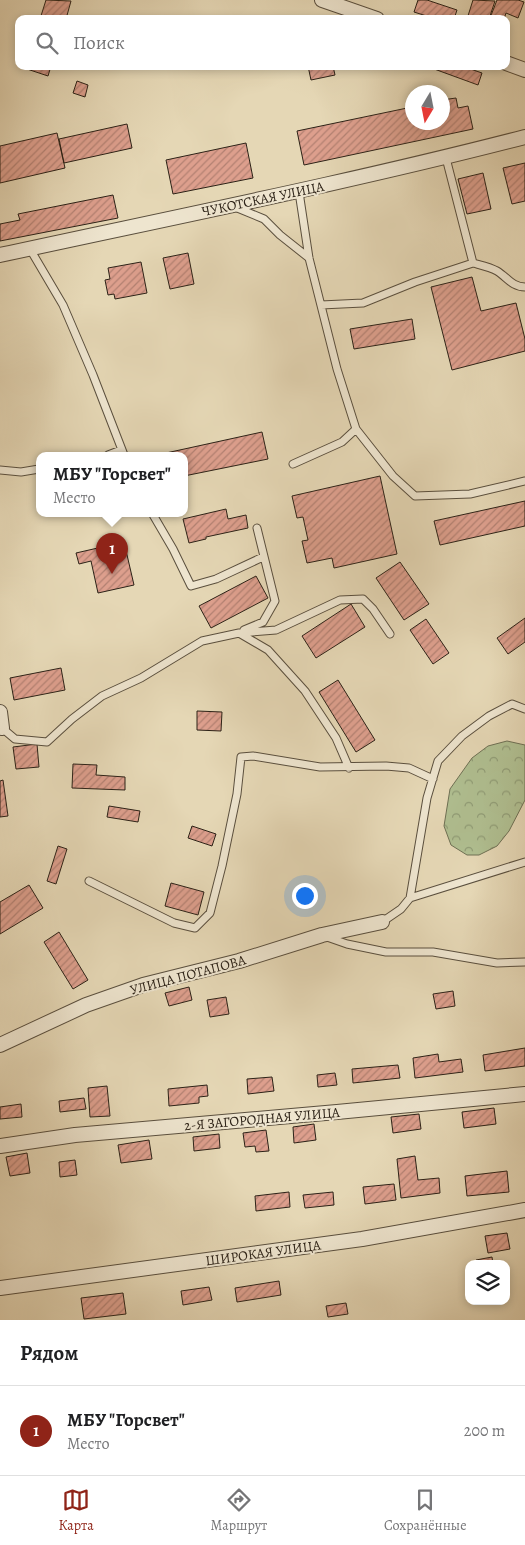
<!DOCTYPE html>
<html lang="ru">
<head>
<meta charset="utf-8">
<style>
	:root { --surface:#fff; --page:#f2f2f2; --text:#202124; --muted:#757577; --line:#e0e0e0; --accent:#8f2418 }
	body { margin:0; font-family:Alegreya,serif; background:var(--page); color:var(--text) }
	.controls { position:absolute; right:15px; bottom:15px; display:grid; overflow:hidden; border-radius:10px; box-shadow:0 2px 8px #0003 }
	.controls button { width:45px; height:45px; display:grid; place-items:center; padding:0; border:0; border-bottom:1px solid var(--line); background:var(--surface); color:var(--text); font:25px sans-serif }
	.compass { position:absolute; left:405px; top:85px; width:45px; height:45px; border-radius:50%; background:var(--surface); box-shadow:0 2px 8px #0003; rotate:190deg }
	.you { position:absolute; left:304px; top:895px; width:18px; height:18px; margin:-12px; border:4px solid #fff; border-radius:50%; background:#1a73e8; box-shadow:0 0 0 8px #1a73e833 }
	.badge { display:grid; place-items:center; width:32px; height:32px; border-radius:50%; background:var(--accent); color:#fff; font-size:16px; font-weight:700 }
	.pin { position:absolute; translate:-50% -41px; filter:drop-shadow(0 1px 2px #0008) }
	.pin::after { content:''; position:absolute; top:26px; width:18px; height:15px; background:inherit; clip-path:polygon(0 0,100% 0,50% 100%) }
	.popup { position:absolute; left:36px; top:452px; width:152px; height:65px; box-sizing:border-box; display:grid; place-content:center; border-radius:10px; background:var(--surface); filter:drop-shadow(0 1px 4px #0005); font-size:16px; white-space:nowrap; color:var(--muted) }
	.popup b { font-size:19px; color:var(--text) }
	.popup::after { content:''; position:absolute; left:50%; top:100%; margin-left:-10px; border:10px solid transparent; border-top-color:var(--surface) }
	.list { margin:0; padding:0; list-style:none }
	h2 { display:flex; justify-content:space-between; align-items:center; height:65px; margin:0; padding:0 20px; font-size:21px }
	h2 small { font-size:16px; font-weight:400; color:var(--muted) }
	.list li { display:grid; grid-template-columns:32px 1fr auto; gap:15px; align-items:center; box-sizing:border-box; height:90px; padding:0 20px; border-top:1px solid var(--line) }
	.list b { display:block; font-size:19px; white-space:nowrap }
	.list p { margin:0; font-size:16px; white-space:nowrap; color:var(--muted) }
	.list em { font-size:16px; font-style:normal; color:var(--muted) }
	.icon { flex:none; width:28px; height:28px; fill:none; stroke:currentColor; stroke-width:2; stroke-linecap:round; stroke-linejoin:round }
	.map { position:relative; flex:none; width:525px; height:1320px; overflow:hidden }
	.search { position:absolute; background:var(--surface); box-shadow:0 2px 8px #0003; left:15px; right:15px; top:15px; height:55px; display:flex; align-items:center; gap:12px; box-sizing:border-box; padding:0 18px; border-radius:10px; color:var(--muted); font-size:19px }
	.sheet { height:155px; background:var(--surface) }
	nav { display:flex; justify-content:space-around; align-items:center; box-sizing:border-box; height:70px; border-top:1px solid var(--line); background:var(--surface); font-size:14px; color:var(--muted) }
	nav a { display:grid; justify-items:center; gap:2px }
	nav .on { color:var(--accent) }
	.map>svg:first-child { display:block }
	.forest { fill:url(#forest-crowns); stroke:#6e7054 }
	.building { fill:url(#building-hatch); stroke:#2c2217 }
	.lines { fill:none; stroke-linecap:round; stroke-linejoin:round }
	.service-casing { stroke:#5a4f3e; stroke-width:9 }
	.minor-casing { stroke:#5a4f3e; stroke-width:16 }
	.service { stroke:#eee5cf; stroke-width:7 }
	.minor { stroke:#eee5cf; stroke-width:14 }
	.labels { text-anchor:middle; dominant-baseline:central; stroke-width:4; stroke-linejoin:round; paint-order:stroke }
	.street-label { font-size:14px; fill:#2c2217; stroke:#eee5cf }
</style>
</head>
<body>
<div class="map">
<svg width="525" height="1320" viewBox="0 0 525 1320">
	<defs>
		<pattern id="forest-crowns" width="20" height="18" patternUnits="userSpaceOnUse" patternTransform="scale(1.25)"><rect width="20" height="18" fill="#b0bf91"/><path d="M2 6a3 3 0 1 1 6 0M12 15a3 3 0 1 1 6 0" fill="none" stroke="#8f9b75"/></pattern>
		<pattern id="building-hatch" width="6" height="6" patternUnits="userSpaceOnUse" patternTransform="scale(1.25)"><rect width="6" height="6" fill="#dd9f8d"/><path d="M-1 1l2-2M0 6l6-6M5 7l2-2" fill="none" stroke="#b38172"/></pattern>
	</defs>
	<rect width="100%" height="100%" fill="#e5d7b5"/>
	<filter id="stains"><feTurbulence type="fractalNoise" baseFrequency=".004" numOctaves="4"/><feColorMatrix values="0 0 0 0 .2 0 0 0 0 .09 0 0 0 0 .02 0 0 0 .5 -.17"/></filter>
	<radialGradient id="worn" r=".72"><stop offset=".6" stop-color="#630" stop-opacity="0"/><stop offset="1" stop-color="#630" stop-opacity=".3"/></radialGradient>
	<path class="forest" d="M 507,741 L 525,745 L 525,800 L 509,831 L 497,846 L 479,855 L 467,855 L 451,845 L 444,826 L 450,789 L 472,758 L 488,746 Z"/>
	<path class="building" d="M 46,0 L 71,1 L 66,19 L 40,19 Z
		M 418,0 L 427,0 L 457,10 L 454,19 L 436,19 L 414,12 Z
		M 473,0 L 495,1 L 489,19 L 467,19 Z
		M 497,0 L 518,0 L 524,2 L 518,18 L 506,13 L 504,19 L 490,18 Z
		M 25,66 L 51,66 L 48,76 L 24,68 Z
		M 308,66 L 333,66 L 335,75 L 311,80 Z
		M 426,66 L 462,66 L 482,73 L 478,85 Z
		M 77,81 L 88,85 L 85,97 L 73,93 Z
		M 456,98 L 458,108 L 468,106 L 473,129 L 304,165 L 297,131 L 412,107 L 412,122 L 442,122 L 442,100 Z
		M 127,124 L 132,148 L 64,163 L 59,139 Z
		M 57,133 L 65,168 L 0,183 L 0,146 Z
		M 246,143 L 253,178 L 173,194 L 166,160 Z
		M 525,163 L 525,201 L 512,204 L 503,168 Z
		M 483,173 L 491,209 L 467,214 L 458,179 Z
		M 113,195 L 118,218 L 0,241 L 0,224 L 20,220 L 18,214 Z
		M 188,253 L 194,284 L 170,289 L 163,258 Z
		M 141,262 L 147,293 L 115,299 L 114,294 L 108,295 L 105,280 L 110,279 L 108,268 Z
		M 472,277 L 481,311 L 516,303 L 525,339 L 525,351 L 452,370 L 431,287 Z
		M 412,319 L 415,339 L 354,349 L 350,329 Z
		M 262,432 L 268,459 L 184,476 L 184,455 L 166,455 L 166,453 Z
		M 380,476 L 397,554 L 334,568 L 332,558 L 307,563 L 302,541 L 308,540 L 303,517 L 297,518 L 292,496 Z
		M 525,501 L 525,526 L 440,545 L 434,521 Z
		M 226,509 L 228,519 L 246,515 L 248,528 L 206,537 L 206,539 L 189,543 L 183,519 Z
		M 124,542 L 134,585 L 98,593 L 91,561 L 79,564 L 76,553 Z
		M 400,562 L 429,604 L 404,620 L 376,578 Z
		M 256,576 L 268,598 L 211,628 L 199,606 Z
		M 351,604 L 365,627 L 316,658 L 302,636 Z
		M 525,618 L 525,642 L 508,654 L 497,638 Z
		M 426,619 L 449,653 L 433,664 L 410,630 Z
		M 61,668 L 65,690 L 14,700 L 10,678 Z
		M 338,680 L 375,740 L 356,752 L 319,692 Z
		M 197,711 L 222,712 L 221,731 L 197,730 Z
		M 37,744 L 39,767 L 16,769 L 13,747 Z
		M 73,764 L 97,765 L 96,775 L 125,777 L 125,790 L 72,788 Z
		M 3,780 L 8,816 L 0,817 L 0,781 Z
		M 109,806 L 140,811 L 138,822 L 107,817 Z
		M 192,826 L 216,834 L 212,846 L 188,838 Z
		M 58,846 L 67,849 L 56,884 L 47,881 Z
		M 171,883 L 204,892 L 198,915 L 165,906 Z
		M 29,885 L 43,908 L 0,934 L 0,902 Z
		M 59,932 L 88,980 L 73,989 L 44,942 Z
		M 189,987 L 192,1000 L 169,1006 L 165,993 Z
		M 453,991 L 455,1006 L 436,1009 L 433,994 Z
		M 226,997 L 229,1014 L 210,1017 L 207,1000 Z
		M 525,1048 L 525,1066 L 485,1071 L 483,1055 Z
		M 438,1054 L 439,1062 L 461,1059 L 463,1072 L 415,1078 L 413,1058 Z
		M 398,1065 L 400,1078 L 353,1083 L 352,1069 Z
		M 335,1073 L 337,1085 L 318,1087 L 317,1075 Z
		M 272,1077 L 274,1091 L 248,1094 L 247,1079 Z
		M 207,1085 L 208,1096 L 199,1097 L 199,1103 L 169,1106 L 168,1089 Z
		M 107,1086 L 110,1116 L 90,1117 L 88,1088 Z
		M 84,1098 L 86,1109 L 60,1112 L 59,1101 Z
		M 21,1104 L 22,1117 L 0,1119 L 0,1107 Z
		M 494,1108 L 496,1124 L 464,1128 L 462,1112 Z
		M 419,1114 L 421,1129 L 393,1133 L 391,1117 Z
		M 314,1124 L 316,1140 L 294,1143 L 293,1127 Z
		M 266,1130 L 269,1151 L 256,1152 L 255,1146 L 245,1147 L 243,1133 Z
		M 219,1134 L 220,1148 L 194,1151 L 193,1137 Z
		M 149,1140 L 152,1159 L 121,1163 L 118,1145 Z
		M 27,1153 L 30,1173 L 10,1176 L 6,1157 Z
		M 415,1156 L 418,1180 L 439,1178 L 440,1193 L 401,1198 L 397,1159 Z
		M 75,1160 L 77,1175 L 60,1177 L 59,1162 Z
		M 507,1171 L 509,1192 L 467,1196 L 465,1176 Z
		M 394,1184 L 396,1200 L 365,1204 L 363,1187 Z
		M 289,1192 L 290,1207 L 256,1211 L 255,1196 Z
		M 333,1192 L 334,1205 L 305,1208 L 303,1195 Z
		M 507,1233 L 510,1249 L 488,1253 L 485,1236 Z
		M 492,1257 L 493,1264 L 477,1264 L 476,1260 Z
		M 279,1281 L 281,1295 L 237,1302 L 235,1288 Z
		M 209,1287 L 212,1300 L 183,1305 L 181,1291 Z
		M 123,1293 L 126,1314 L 84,1319 L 81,1298 Z
		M 346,1303 L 348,1314 L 328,1317 L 326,1306 Z"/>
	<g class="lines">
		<defs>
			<path id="service" d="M 446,158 L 473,263 C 480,265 490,267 497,271 C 507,277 512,287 525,287
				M 299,192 L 309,258 L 337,369 L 356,429 L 393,476 L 415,496 L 470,494 L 525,481
				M 235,207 L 264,219 L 280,235 L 309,258
				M 30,249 L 63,305 L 93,375 L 124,455
				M 321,305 L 363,303 L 415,282 L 473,263
				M 108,455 L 121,450
				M 293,464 L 342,442 L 356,429
				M 0,470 L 21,472 L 39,469
				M 152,513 L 173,549 L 191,586 L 216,579 L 263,557
				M 244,630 L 263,622 L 275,601 L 257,528
				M 239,633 L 276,630 L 340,600 L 363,599 L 373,609 L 390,634
				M 2,728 L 15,739 L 47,742 L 72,719 L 102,696 L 141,678 L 202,641 L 239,633 L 268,650 L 305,691 L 336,738 L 349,768
				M 89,881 L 174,923 L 195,928 L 210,913 L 222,866 L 237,794 L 241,757 L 253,756 L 320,767 L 386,766 L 409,768 L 433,779
				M 410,898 L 525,862
				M 382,922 L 401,909 L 410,898 L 427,798 L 438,761 L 462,736 L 489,716 L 512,704 L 525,709
				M 327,937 L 347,944 L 386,952 L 433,952 L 497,963 L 525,962"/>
			<path id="minor" d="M 322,0 L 377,19
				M 506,63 L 525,70
				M 0,255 C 175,217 351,182 525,137
				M 0,712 L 2,728
				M 0,1045 L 86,1005 L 143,985 L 239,961 L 322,935 L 382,922
				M 0,1146 L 75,1135 L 337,1112 L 525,1094
				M 0,1288 L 362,1239 L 525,1210"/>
		</defs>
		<use href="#service" class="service-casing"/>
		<use href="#minor" class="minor-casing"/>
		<use href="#service" class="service"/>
		<use href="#minor" class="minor"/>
	</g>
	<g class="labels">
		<g class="street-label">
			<text transform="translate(263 199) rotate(-12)">ЧУКОТСКАЯ УЛИЦА</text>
			<text transform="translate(188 975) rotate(-15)">УЛИЦА ПОТАПОВА</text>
			<text transform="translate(262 1119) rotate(-5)">2-Я ЗАГОРОДНАЯ УЛИЦА</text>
			<text transform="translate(263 1253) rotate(-8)">ШИРОКАЯ УЛИЦА</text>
		</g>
	</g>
	<rect width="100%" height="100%" filter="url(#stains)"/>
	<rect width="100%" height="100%" fill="url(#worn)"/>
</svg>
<div class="controls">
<button><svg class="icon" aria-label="layers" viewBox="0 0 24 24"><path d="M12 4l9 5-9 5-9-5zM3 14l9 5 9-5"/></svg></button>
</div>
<svg class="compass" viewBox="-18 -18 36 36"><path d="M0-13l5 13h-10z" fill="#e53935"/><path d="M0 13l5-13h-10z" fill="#757577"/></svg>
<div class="you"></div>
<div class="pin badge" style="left:112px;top:574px">1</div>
<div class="popup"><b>МБУ &quot;Горсвет&quot;</b>Место</div>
<div class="search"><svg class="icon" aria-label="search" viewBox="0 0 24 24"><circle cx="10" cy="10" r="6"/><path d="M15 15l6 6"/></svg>Поиск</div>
</div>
<section class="sheet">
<h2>Рядом<small></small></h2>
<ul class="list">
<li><span class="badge">1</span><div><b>МБУ &quot;Горсвет&quot;</b><p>Место</p></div><em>200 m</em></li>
</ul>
</section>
<nav>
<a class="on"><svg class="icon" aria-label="map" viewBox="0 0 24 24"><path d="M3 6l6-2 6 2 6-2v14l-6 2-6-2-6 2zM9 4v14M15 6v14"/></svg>Карта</a>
<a><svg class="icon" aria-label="directions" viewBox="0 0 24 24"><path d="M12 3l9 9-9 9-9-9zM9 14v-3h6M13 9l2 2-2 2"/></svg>Маршрут</a>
<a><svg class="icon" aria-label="saved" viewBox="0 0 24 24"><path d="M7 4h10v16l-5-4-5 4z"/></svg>Сохранённые</a>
</nav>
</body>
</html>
